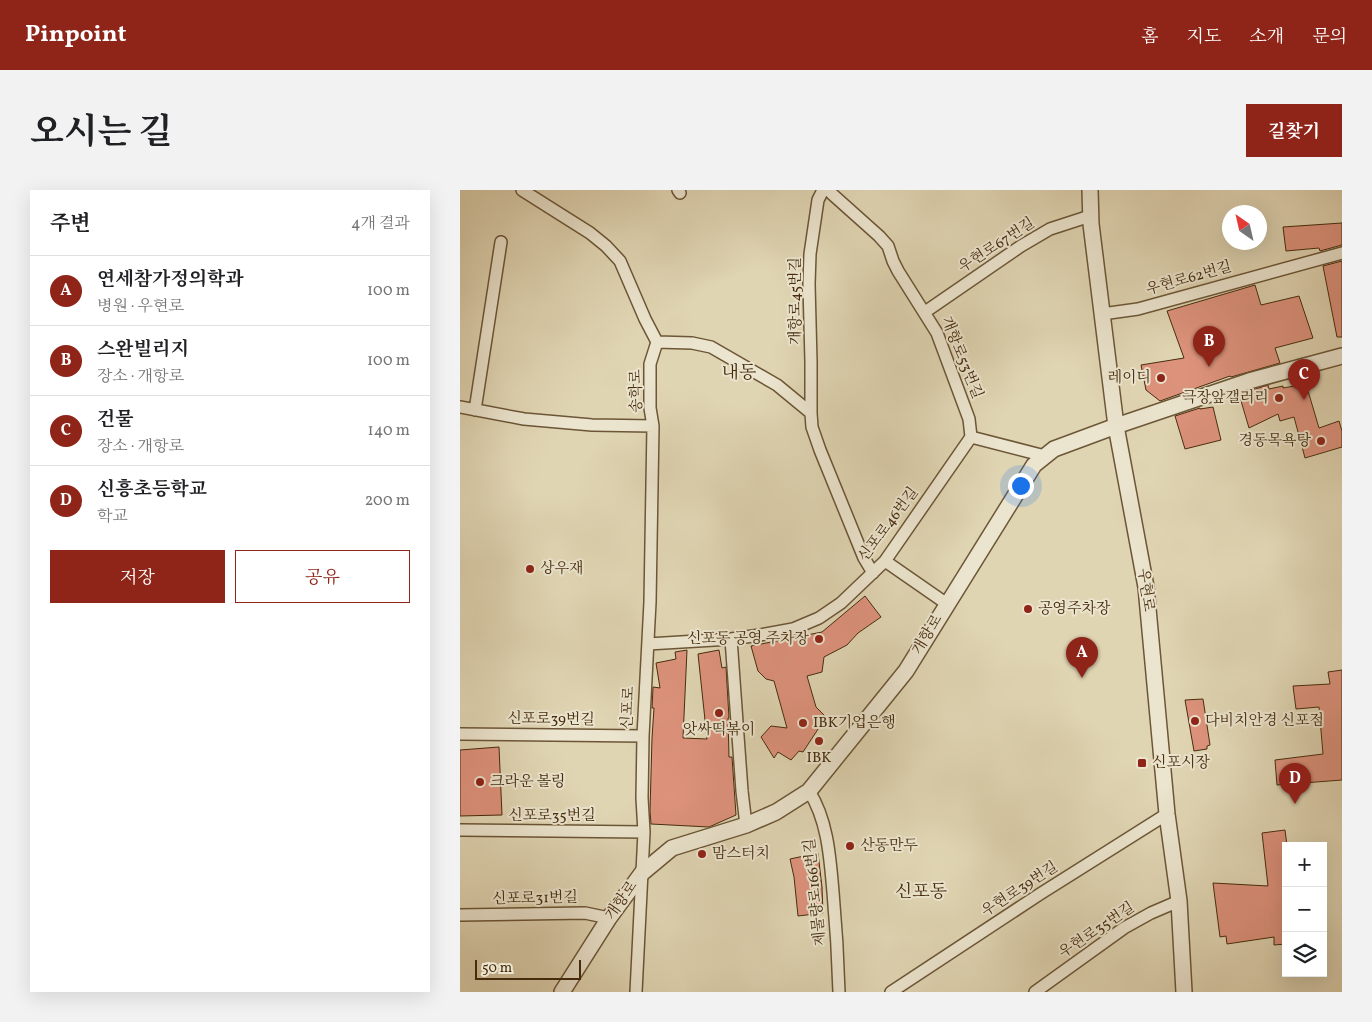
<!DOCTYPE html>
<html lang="ko">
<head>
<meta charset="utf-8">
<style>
	:root { --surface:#fff; --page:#f2f2f2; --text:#202124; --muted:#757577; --line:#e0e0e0; --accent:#8f2418 }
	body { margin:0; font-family:Vollkorn,"Noto Serif KR",serif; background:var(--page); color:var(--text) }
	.controls { position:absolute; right:15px; bottom:15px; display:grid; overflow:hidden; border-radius:0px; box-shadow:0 5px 20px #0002 }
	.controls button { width:45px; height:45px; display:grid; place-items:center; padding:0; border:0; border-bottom:1px solid var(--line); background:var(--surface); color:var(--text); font:25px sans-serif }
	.compass { position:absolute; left:762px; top:15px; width:45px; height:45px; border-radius:50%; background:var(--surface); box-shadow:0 5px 20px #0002; rotate:326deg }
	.scale { position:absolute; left:15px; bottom:12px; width:106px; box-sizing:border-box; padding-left:5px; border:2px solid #462c0d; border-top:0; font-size:14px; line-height:18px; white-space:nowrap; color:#462c0d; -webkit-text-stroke:4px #ebe4ce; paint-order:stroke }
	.you { position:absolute; left:560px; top:295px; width:18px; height:18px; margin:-12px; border:4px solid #fff; border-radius:50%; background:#1a73e8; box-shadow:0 0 0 8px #1a73e833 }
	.badge { display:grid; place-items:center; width:32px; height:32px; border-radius:50%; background:var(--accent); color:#fff; font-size:16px; font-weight:700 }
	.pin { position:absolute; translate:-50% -41px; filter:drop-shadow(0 1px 2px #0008) }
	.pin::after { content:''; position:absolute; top:26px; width:18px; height:15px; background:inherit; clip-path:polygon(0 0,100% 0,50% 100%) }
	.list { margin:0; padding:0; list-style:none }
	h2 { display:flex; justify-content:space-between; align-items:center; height:65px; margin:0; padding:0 20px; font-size:21px }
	h2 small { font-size:16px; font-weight:400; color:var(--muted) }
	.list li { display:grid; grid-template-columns:32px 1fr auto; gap:15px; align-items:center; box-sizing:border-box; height:70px; padding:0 20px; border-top:1px solid var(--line) }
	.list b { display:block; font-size:19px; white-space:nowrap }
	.list p { margin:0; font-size:16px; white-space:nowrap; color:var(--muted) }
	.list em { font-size:16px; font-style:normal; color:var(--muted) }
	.actions { display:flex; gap:10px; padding:15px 20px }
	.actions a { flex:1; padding:11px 0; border:1px solid var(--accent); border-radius:0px; text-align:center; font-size:18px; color:var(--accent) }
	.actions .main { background:var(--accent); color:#fff }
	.icon { flex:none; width:28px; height:28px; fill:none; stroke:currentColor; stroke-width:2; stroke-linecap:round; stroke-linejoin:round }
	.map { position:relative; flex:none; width:882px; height:802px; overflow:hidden; border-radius:0px }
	header { display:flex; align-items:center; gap:30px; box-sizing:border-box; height:70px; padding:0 25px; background:var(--accent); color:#fff }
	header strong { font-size:24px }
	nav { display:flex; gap:28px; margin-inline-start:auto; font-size:18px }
	.intro { display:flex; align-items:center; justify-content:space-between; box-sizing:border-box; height:120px; padding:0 30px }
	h1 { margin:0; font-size:35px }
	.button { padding:12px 22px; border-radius:0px; background:var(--accent); color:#fff; font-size:18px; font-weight:700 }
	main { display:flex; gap:30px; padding:0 30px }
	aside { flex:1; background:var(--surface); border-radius:0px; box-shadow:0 5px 20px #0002 }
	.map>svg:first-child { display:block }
	.building { fill:#dd927c; stroke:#462c0d }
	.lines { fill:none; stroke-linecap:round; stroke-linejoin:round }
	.minor-casing { stroke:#6c5636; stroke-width:14 }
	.tertiary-casing { stroke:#6c5636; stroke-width:18 }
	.minor { stroke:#ebe4ce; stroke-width:11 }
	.tertiary { stroke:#ebe4ce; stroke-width:15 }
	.poi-dot { fill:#8f2418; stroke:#ebe4ce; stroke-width:2 }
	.labels { text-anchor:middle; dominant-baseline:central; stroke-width:4; stroke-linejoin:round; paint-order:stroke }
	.street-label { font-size:15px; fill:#462c0d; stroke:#ebe4ce }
	.poi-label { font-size:15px; fill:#462c0d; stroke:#ebe4ce; text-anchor:start }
	.quarter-label { font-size:18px; fill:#462c0d; stroke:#ebe4ce }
</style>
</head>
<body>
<header>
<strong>Pinpoint</strong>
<nav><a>홈</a><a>지도</a><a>소개</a><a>문의</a></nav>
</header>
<div class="intro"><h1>오시는 길</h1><a class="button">길찾기</a></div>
<main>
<aside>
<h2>주변<small>4개 결과</small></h2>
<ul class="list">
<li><span class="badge">A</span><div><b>연세참가정의학과</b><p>병원 · 우현로</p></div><em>100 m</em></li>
<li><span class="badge">B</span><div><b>스완빌리지</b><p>장소 · 개항로</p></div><em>100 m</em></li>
<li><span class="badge">C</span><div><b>건물</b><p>장소 · 개항로</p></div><em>140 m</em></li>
<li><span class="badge">D</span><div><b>신흥초등학교</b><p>학교</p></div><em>200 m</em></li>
</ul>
<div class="actions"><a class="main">저장</a><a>공유</a></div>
</aside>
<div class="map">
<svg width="882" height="802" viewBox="0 0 882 802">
	<rect width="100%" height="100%" fill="#e0d5b3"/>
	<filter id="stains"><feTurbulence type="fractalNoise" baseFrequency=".004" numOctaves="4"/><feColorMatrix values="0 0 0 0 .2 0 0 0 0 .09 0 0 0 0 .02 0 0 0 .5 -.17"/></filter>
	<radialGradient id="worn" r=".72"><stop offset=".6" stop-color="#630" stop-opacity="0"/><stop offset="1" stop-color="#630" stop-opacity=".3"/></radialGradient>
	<path class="building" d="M 882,33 L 882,55 L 860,61 L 859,58 L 826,61 L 823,37 Z
		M 882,71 L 882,147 L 877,147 L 863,76 Z
		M 795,95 L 801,115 L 839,106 L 853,148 L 815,158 L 820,173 L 771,187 L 770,186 L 700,211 L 686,200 L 681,175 L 724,168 L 707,121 Z
		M 846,194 L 859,238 L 879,231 L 882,241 L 882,257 L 845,268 L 834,227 L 820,231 L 818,224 L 789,238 L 779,204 L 808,195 L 809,199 L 823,196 L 823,198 Z
		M 753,217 L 761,250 L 725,259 L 715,226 L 740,218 L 740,219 Z
		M 405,406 L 421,427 L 398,443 L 387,455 L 364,467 L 362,482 L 347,486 L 356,517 L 366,527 L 343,562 L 339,561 L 331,570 L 318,562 L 314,568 L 301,547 L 311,536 L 327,538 L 314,491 L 306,489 L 298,481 L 291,456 L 362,442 Z
		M 227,460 L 223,548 L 247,549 L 238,464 L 259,460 L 262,478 L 266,477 L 269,528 L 268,528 L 269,567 L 272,567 L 276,625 L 249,637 L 191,634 L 190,621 L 192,548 L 194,518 L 192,518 L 193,497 L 200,498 L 196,473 L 216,469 L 215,462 Z
		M 882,480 L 882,590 L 817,595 L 815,570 L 863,564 L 859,517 L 836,519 L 833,496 L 870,494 L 868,482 Z
		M 743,509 L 750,555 L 747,556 L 747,559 L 734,561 L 725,510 Z
		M 39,557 L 42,625 L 0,626 L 0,560 Z
		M 825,640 L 827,656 L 826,656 L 826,754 L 814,755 L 814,747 L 767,754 L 766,746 L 760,747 L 753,693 L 808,696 L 802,643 Z
		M 358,663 L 362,697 L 363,723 L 338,726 L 334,687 L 330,669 Z"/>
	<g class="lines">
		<defs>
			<path id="minor" d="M 62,0 L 130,43 L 146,56 L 160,71 L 185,129 L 197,152 L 190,174 L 190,218 L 193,236 L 190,412 L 183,546 L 182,608 L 184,642 L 176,802
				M 218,0 L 220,3
				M 363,0 L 358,10 L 350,64 L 349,94 L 351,172 L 351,223 L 352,237 L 360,260 L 404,368 L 413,383
				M 369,0 L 372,4 L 419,46 L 428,56 L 433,71 L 438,81 L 477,143 L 509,229 L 511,247
				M 465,122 L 561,56 L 590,39 L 630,26
				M 642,124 L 678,119 L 882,63
				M 197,152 L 232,153 L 251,157 L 317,195 L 351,223
				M 0,217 L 64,229 L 132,235 L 193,236
				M 15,220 L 41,52
				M 511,247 L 585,266
				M 425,371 L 487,414
				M 271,449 L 282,601 L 286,635
				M 188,454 L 271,449 L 300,445 L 333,439 L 359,428 L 381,413 L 425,371 L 511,247
				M 0,544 L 183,546
				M 349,601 C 368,631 370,668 373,702 C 376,735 378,768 379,802
				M 0,640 L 184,642
				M 0,725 L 125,723 L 149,728
				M 431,802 L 580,704 L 707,624
				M 575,802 L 664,738 L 691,723 L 719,711"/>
			<path id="tertiary" d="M 630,0 L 631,34 L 656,236 L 686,397 L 707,624 L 719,711 L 724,802
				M 102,802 L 149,728 L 182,683 L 212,658 L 286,635 L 316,622 L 349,601 L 446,481 L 574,275 L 594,259 L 656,236 L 789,191 L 882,166"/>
		</defs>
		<use href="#minor" class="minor-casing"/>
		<use href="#tertiary" class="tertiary-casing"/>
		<use href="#minor" class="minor"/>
		<use href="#tertiary" class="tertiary"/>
	</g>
	<g class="poi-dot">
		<circle cx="701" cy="188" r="5"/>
		<circle cx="819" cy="208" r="5"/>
		<circle cx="861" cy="251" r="5"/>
		<circle cx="70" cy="379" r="5"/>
		<circle cx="568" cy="419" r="5"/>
		<circle cx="359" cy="449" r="5"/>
		<circle cx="259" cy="523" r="5"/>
		<circle cx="735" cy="531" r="5"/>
		<circle cx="343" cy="533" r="5"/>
		<circle cx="359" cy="551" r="5"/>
		<rect x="677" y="568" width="10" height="10" rx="2.5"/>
		<circle cx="20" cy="592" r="5"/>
		<circle cx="390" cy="656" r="5"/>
		<circle cx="242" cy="664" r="5"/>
	</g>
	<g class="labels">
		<g class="street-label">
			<text transform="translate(537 56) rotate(-33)">우현로67번길</text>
			<text transform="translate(729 89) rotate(-16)">우현로62번길</text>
			<text transform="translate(336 111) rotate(-90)">개항로45번길</text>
			<text transform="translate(501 168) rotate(68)">개항로53번길</text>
			<text transform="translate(177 201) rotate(-91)">송학로</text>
			<text transform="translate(429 335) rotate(-53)">신포로46번길</text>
			<text transform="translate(685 400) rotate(82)">우현로</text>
			<text transform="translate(468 445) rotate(-59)">개항로</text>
			<text transform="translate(169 518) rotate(-87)">신포로</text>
			<text transform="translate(91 530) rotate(1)">신포로39번길</text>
			<text x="92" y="626">신포로35번길</text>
			<text transform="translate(560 700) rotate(-33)">우현로39번길</text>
			<text transform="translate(356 702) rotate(-96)">제물량로166번길</text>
			<text transform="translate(75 709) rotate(-1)">신포로31번길</text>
			<text transform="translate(162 711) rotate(-55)">개항로</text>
			<text transform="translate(637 741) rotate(-34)">우현로35번길</text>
		</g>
		<g class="poi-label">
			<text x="691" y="188" text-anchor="end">레이디</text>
			<text x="809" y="208" text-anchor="end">극장앞갤러리</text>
			<text x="851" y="251" text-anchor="end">경동목욕탕</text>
			<text x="80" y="379">상우재</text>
			<text x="578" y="419">공영주차장</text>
			<text x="349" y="449" text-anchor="end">신포동 공영 주차장</text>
			<text x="745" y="531">다비치안경 신포점</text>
			<text x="353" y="533">IBK기업은행</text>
			<text x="259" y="540" text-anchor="middle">앗싸떡볶이</text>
			<text x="359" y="568" text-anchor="middle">IBK</text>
			<text x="692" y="573">신포시장</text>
			<text x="30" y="592">크라운 볼링</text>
			<text x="400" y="656">산동만두</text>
			<text x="252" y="664">맘스터치</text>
		</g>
		<g class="quarter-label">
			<text x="279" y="183">내동</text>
			<text x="461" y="702">신포동</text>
		</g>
	</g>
	<rect width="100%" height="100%" filter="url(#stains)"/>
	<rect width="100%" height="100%" fill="url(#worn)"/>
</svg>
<div class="controls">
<button>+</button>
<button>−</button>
<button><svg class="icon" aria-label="layers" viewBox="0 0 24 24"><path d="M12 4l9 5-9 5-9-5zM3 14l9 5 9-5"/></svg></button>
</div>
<svg class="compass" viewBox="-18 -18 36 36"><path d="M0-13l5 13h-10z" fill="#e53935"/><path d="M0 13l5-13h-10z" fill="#757577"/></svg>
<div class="scale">50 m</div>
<div class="you"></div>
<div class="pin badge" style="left:622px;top:488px">A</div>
<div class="pin badge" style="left:749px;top:177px">B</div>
<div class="pin badge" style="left:844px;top:210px">C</div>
<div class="pin badge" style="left:835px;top:614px">D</div>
</div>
</main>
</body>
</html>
